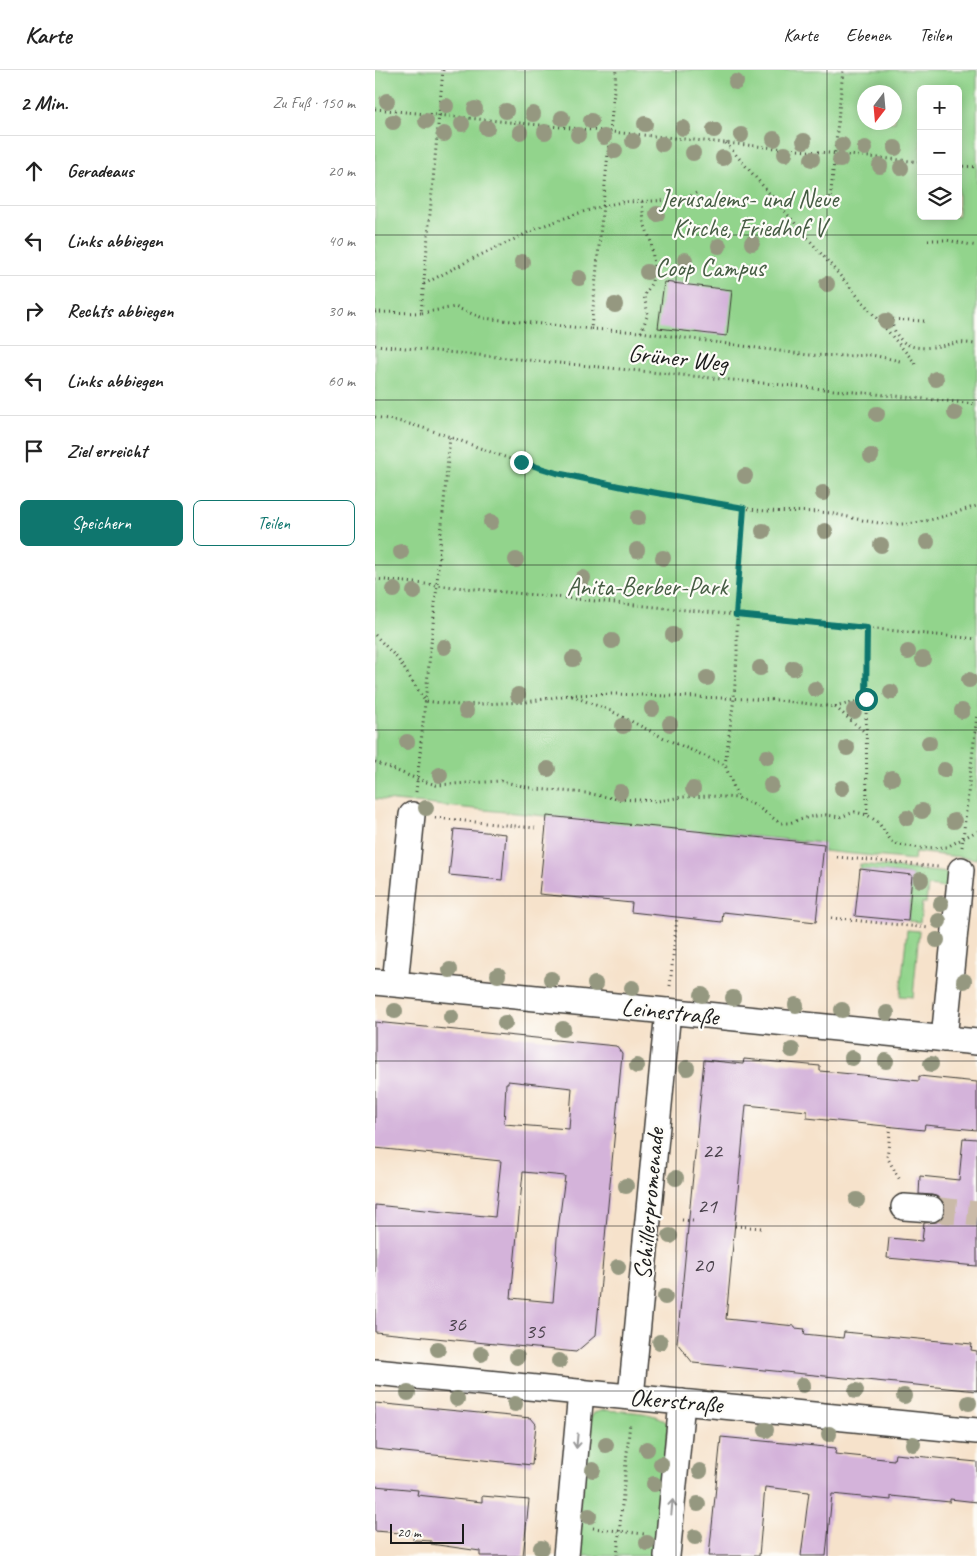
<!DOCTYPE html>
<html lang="de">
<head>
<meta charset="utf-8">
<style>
	:root { --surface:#fff; --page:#f6f6f6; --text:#222; --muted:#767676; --line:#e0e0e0; --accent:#0f766e }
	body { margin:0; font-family:Caveat,sans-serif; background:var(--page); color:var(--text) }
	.controls { position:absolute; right:15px; top:15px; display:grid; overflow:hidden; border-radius:8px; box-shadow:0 2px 12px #0003 }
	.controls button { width:45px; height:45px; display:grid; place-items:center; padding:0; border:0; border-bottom:1px solid var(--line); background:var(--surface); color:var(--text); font:25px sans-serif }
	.compass { position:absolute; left:482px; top:15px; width:45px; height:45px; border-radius:50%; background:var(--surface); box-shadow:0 2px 12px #0003; rotate:196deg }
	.scale { position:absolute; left:15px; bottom:12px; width:74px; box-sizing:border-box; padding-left:5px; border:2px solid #1c1c1c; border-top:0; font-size:14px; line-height:18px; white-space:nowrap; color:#1c1c1c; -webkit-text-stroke:4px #fdfcf7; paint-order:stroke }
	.stop { position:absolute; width:15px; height:15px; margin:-11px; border:4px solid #0f766e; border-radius:50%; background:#fff }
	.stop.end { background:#0f766e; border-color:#fff; box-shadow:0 1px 5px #0008 }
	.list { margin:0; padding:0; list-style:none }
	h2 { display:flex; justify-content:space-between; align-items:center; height:65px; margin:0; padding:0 20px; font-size:21px }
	h2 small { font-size:16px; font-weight:400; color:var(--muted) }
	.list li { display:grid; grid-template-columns:32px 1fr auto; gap:15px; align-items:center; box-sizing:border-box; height:70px; padding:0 20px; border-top:1px solid var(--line) }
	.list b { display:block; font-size:19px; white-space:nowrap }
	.list em { font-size:16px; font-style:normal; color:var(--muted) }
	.actions { display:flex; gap:10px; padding:15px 20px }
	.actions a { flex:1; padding:11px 0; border:1px solid var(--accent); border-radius:8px; text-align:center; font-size:18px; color:var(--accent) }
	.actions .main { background:var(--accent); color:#fff }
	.icon { flex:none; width:28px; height:28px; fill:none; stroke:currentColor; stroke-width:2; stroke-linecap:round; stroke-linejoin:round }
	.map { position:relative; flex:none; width:602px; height:1486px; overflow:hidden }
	header { display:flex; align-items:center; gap:30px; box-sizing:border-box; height:70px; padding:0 25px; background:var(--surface); border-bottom:1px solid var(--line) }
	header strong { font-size:24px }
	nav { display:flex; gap:28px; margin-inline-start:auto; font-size:18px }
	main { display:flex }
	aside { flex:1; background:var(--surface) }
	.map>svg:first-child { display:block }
	.green { fill:#92d48c; stroke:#577854; fill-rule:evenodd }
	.building { fill:#d4b3da; fill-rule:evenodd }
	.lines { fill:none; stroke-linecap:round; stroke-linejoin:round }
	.minor-tunnel { stroke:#cabaa8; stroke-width:25; stroke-dasharray:25 12; stroke-linecap:butt }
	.minor-casing { stroke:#3d3a36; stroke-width:28 }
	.path { stroke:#3d3a36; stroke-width:3; stroke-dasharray:1 4; stroke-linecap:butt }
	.minor { stroke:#fff; stroke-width:25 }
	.tree { fill:#959880 }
	.oneway { stroke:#999 }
	.route { stroke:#0f766e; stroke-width:6 }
	.grid { fill:none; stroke:#1c1c1c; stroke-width:1; stroke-opacity:0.55 }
	.labels { text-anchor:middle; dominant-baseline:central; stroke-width:4.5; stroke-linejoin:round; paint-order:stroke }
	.number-label { font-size:22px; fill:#4a424c }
	.park-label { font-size:25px; fill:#455c43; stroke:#fdfcf7 }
	.street-label { font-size:25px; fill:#1c1c1c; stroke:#fdfcf7 }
</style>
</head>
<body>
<header>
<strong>Karte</strong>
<nav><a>Karte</a><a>Ebenen</a><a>Teilen</a></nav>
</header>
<main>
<aside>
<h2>2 Min.<small>Zu Fuß · 150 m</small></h2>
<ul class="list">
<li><svg class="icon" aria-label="ahead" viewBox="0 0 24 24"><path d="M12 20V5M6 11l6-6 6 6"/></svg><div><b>Geradeaus</b></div><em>20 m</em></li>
<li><svg class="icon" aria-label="left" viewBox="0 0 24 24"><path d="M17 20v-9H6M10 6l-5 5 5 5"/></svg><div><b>Links abbiegen</b></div><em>40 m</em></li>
<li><svg class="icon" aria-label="right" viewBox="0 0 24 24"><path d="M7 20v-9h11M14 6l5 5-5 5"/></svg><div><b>Rechts abbiegen</b></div><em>30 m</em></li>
<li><svg class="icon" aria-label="left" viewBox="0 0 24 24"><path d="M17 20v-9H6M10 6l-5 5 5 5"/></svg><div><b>Links abbiegen</b></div><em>60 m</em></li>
<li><svg class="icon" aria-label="arrive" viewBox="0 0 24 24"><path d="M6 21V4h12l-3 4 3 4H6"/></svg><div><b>Ziel erreicht</b></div></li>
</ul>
<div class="actions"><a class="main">Speichern</a><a>Teilen</a></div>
</aside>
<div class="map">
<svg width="602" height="1486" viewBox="0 0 602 1486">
	<rect width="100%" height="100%" fill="#fdfcf7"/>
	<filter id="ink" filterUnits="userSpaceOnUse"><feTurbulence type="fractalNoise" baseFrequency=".02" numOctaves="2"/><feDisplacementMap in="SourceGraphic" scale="10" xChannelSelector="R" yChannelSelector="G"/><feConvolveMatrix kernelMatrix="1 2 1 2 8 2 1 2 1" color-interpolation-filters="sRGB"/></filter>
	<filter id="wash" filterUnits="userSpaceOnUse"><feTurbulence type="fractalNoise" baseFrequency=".0096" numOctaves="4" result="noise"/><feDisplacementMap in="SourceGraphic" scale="20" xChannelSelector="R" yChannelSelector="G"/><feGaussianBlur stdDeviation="1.12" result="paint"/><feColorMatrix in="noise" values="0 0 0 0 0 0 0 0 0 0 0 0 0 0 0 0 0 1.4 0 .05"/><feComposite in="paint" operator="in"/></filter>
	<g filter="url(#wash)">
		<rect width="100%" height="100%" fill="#f6e2cb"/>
		<path class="green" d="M 0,0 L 602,0 L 602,789 L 540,782 L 539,790 L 448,781 L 448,773 L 241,754 L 220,751 L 0,729 ZM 546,19 L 583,19 L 583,146 L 546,146 ZM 490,22 L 520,22 L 520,52 L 490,52 Z
			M 485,794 L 574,803 L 573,818 L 553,816 L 551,833 L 547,833 L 545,852 L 533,851 L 537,805 L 485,799 Z
			M 532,860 L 544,861 L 538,927 L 525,926 Z
			M 230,1340 C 247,1342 281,1340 293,1354 L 284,1486 L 199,1486 L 214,1349 L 219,1343 Z"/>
		<g id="blocks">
			<path class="building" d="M 289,212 L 357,220 L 352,266 L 283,258 Z
				M 172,746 L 449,774 L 441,852 L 348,842 L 347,852 L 256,842 L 257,833 L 164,824 Z
				M 79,759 L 131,764 L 127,810 L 74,805 Z
				M 485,799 L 537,805 L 533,851 L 480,846 Z
				M 0,952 L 241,976 L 247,984 L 221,1265 L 201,1282 L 0,1262 L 0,1135 L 120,1147 L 126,1091 L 0,1078 ZM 133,1011 L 197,1018 L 194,1059 L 129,1054 L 131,1013 L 133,1013 ZM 148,1102 L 190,1106 L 182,1168 L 181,1184 L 182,1185 L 178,1232 L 136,1228 Z
				M 369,989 L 445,996 L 445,1001 L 487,1005 L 544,1011 L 544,1006 L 602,1012 L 602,1060 L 550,1055 L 549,1060 L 432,1048 L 432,1041 L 371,1035 L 351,1249 L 420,1256 L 420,1258 L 430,1259 L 429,1264 L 468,1268 L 469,1262 L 597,1274 L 596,1280 L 602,1281 L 602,1321 L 318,1293 L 302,1273 L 329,990 L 368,994 Z
				M 588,1068 L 602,1069 L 602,1196 L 512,1188 L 514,1168 L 547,1171 L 549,1153 L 562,1152 L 568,1147 L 570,1140 L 569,1133 L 564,1127 L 557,1125 L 544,1124 L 545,1106 L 584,1110 Z
				M 0,1333 L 156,1348 L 161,1354 L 157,1395 L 0,1379 Z
				M 346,1367 L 461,1378 L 460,1384 L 519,1390 L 520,1384 L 602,1392 L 602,1432 L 575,1429 L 575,1432 L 516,1426 L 516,1430 L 457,1424 L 451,1486 L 426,1486 L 434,1422 L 390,1417 L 384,1486 L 334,1486 Z
				M 0,1416 L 43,1420 L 42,1425 L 107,1432 L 107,1426 L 154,1430 L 148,1486 L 105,1486 L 105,1481 L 56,1474 L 56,1471 L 38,1470 L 39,1464 L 0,1461 Z"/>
		</g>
	</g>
	<g filter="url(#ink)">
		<use href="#blocks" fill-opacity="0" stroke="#3d3a36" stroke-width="1"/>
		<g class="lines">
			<path class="minor-tunnel" d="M 556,1139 L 602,1144"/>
			<defs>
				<path id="minor" d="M 0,912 L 602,972
					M 20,914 L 37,745
					M 569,969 L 586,800
					M 529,1137 L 556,1139
					M 0,1302 L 602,1361
					M 256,1327 L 293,941
					M 191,1486 L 206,1322
					M 292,1486 L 307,1332"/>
			</defs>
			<use href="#minor" class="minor-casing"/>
			<path class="path" d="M 68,0 L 46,243 L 80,237 L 108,248 L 216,259 L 241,0
				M 0,39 L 546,92
				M 351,73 L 541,294
				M 583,96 L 602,97
				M 455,132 L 468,0
				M 553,170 L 571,170 L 602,176
				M 49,214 L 99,188 L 136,171 L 162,158 L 201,144 L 228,136 L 247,132 L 308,130 L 321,123
				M 0,242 L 46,243
				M 549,251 L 516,249 C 524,287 553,278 582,273 C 589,272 596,274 602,274
				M 216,259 L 266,262 L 433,285 L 472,286 L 497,285 L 525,291
				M 266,262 L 273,244 L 269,226 L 277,212 L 279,195 L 276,172 L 269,153 L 267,131
				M 0,275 L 602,334
				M 0,347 C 52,354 99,378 148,393 C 189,405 231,413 274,421 C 310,428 345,435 382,440 C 405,443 430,440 454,443 C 477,447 500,455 525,454 C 551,454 577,443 602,436
				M 0,509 L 602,569
				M 492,558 L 491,629 L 492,745
				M 0,565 L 23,589 L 50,631 L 83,635 L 151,632 L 194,625 L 239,624 L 402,630 L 460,637 L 491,663
				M 197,626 L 236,641 L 291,669 L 350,695 L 363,728
				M 460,637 L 490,629
				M 0,692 L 42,709 L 61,715 L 126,711 L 160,719 L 212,723 L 242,729 L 283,731 L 307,727 L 336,726 L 363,728 L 380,735 L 405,753 L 414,753 L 434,747 L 451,745 L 465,747 L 480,742 L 492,745 L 503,752 L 517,772 L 524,775 L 546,778 L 572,777 L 602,761
				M 350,695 L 359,628 L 362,585 L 362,523 L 369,438
				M 41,722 L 62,515 L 63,497 L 75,367
				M 60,748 L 160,758
				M 587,777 L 602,644
				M 462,787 L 563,797
				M 456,848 L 555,858
				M 295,916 L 302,847
				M 516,1056 L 512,1087 L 526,1112
				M 307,1150 L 318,1151
				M 360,1156 L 387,1158
				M 218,1458 L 269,1464
				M 242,1486 L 255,1352"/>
			<use href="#minor" class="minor"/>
		</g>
		<g class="tree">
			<circle cx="361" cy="12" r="8"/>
			<circle cx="12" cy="31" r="8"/>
			<circle cx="71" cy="36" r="8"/>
			<circle cx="100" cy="39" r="8"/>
			<circle cx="131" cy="41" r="8"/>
			<circle cx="158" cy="44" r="8"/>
			<circle cx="187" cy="48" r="8"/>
			<circle cx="51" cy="51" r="8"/>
			<circle cx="216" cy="51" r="8"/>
			<circle cx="18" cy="52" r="8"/>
			<circle cx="87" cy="54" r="8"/>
			<circle cx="270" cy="54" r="8"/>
			<circle cx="112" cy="58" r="8"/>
			<circle cx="308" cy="58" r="8"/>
			<circle cx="339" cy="60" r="8"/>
			<circle cx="145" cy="62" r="8"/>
			<circle cx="170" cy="62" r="8"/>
			<circle cx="69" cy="64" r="8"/>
			<circle cx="203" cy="65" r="8"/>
			<circle cx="366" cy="65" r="8"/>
			<circle cx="229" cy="67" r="8"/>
			<circle cx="399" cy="69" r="8"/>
			<circle cx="258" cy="71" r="8"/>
			<circle cx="429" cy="71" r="8"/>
			<circle cx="287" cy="74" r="8"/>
			<circle cx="467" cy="75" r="8"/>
			<circle cx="490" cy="78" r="8"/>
			<circle cx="520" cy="78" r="8"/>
			<circle cx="240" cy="81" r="8"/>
			<circle cx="318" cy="83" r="8"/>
			<circle cx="410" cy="84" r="8"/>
			<circle cx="348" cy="88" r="8"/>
			<circle cx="437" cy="89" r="8"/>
			<circle cx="465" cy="90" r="8"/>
			<circle cx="505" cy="96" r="8"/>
			<circle cx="526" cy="98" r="8"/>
			<circle cx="282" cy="144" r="8"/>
			<circle cx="377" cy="173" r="8"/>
			<circle cx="344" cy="176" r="8"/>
			<circle cx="310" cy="190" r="8"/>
			<circle cx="147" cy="192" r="8"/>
			<circle cx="272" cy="202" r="8"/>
			<circle cx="204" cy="208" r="8"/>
			<circle cx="452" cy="214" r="8"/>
			<circle cx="240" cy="235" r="8"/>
			<circle cx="511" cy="251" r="8"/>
			<circle cx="561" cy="309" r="8"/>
			<circle cx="580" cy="343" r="8"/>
			<circle cx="502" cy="344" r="8"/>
			<circle cx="496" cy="386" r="8"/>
			<circle cx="370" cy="406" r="8"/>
			<circle cx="448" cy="423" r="8"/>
			<circle cx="263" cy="448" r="8"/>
			<circle cx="116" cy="452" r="8"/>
			<circle cx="388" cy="461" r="8"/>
			<circle cx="450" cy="461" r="8"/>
			<circle cx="552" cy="472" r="8"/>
			<circle cx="506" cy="475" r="8"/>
			<circle cx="262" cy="480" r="8"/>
			<circle cx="26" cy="482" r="8"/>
			<circle cx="288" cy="488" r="8"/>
			<circle cx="141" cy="490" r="8"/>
			<circle cx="208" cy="508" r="8"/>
			<circle cx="19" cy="520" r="8"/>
			<circle cx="39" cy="522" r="8"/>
			<circle cx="298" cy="565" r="8"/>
			<circle cx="237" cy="571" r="8"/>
			<circle cx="69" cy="577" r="8"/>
			<circle cx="533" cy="582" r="8"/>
			<circle cx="198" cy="589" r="8"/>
			<circle cx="548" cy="589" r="8"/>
			<circle cx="385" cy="598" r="8"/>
			<circle cx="418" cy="598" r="8"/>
			<circle cx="332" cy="608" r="8"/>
			<circle cx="594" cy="610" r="8"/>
			<circle cx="440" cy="619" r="8"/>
			<circle cx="516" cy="622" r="8"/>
			<circle cx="143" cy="625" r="8"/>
			<circle cx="277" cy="639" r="8"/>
			<circle cx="91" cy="641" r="8"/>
			<circle cx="479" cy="641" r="8"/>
			<circle cx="587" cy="641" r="8"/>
			<circle cx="295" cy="654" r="8"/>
			<circle cx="248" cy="656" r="8"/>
			<circle cx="32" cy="672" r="8"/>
			<circle cx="554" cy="673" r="8"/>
			<circle cx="472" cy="678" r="8"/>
			<circle cx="392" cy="687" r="8"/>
			<circle cx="173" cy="699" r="8"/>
			<circle cx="569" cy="700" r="8"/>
			<circle cx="65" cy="705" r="8"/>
			<circle cx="517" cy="708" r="8"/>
			<circle cx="396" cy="715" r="8"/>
			<circle cx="467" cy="718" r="8"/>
			<circle cx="318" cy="719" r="8"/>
			<circle cx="245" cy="722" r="8"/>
			<circle cx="51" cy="738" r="8"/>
			<circle cx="547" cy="741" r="8"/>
			<circle cx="532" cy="748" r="8"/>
			<circle cx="579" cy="751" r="8"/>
			<circle cx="546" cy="810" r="8"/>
			<circle cx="566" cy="834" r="8"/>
			<circle cx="564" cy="851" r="8"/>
			<circle cx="562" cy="870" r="8"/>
			<circle cx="75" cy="900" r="8"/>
			<circle cx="123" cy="905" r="8"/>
			<circle cx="176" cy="909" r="8"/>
			<circle cx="589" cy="911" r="8"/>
			<circle cx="220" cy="914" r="8"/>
			<circle cx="257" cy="918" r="8"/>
			<circle cx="327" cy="925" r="8"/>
			<circle cx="358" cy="928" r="8"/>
			<circle cx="421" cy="935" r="8"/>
			<circle cx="467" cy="940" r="8"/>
			<circle cx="20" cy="941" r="8"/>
			<circle cx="512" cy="943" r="8"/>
			<circle cx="76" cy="947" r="8"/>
			<circle cx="130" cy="953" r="8"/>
			<circle cx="188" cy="959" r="8"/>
			<circle cx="417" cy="980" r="8"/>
			<circle cx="477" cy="988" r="8"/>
			<circle cx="511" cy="991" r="8"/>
			<circle cx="556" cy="994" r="8"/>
			<circle cx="262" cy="996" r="8"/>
			<circle cx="312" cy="998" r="8"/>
			<circle cx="301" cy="1108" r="8"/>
			<circle cx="251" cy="1116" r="8"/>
			<circle cx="482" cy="1130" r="8"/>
			<circle cx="295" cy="1166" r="8"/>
			<circle cx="243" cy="1197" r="8"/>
			<circle cx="290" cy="1227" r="8"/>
			<circle cx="285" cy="1272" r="8"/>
			<circle cx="63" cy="1279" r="8"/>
			<circle cx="106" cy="1284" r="8"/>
			<circle cx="142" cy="1287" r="8"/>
			<circle cx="184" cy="1291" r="8"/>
			<circle cx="428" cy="1315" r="8"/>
			<circle cx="481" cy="1321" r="8"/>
			<circle cx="33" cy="1323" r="8"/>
			<circle cx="529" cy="1326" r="8"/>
			<circle cx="82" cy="1329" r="8"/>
			<circle cx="594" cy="1333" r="8"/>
			<circle cx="140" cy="1334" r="8"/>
			<circle cx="391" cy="1360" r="8"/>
			<circle cx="454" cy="1364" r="8"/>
			<circle cx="538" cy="1374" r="8"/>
			<circle cx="231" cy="1375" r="8"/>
			<circle cx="272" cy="1379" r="8"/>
			<circle cx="286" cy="1394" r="8"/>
			<circle cx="218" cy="1400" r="8"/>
			<circle cx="325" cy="1401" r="8"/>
			<circle cx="279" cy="1414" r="8"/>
			<circle cx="323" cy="1434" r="8"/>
			<circle cx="214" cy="1446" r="8"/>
			<circle cx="320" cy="1467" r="8"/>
			<circle cx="272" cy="1473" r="8"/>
			<circle cx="166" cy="1478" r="8"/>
		</g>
		<defs><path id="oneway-shaft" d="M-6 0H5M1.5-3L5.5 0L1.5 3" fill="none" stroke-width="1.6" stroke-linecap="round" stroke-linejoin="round" transform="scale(1.25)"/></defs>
		<g class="oneway">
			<use href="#oneway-shaft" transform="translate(202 1371) rotate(95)"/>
			<use href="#oneway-shaft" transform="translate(297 1437) rotate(-85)"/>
		</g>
	</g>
	<g class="lines" filter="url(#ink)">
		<path class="route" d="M 146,392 L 182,403 L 253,418 L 369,438 L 361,545 L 492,558 L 491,629"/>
	</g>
	<path class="grid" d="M 150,0 L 150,1486M 301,0 L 301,1486M 452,0 L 452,1486M 0,165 L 602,165M 0,330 L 602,330M 0,495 L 602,495M 0,660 L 602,660M 0,826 L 602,826M 0,991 L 602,991M 0,1156 L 602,1156M 0,1321 L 602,1321"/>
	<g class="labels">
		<g class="number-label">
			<text x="337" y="1081">22</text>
			<text x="332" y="1136">21</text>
			<text x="328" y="1195">20</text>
			<text x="81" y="1254">36</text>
			<text x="160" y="1261">35</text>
		</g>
		<g class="park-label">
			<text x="374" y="129">Jerusalems- und Neue<tspan x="374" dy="29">Kirche, Friedhof V</tspan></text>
			<text x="335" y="198">Coop Campus</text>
			<text x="272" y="517">Anita-Berber-Park</text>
		</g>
		<g class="street-label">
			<text transform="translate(303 288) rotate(6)">Grüner Weg</text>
			<text transform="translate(295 942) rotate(6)">Leinestraße</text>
			<text transform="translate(274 1134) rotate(-85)">Schillerpromenade</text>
			<text transform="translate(301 1331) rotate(5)">Okerstraße</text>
		</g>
	</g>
</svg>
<div class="controls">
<button>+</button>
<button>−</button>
<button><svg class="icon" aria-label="layers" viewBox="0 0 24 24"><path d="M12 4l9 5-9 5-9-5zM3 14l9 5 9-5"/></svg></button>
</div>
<svg class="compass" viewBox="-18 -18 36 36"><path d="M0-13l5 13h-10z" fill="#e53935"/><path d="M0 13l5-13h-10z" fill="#767676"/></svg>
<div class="scale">20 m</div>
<div class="stop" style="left:491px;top:629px"></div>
<div class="stop end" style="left:146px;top:392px"></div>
</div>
</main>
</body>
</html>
